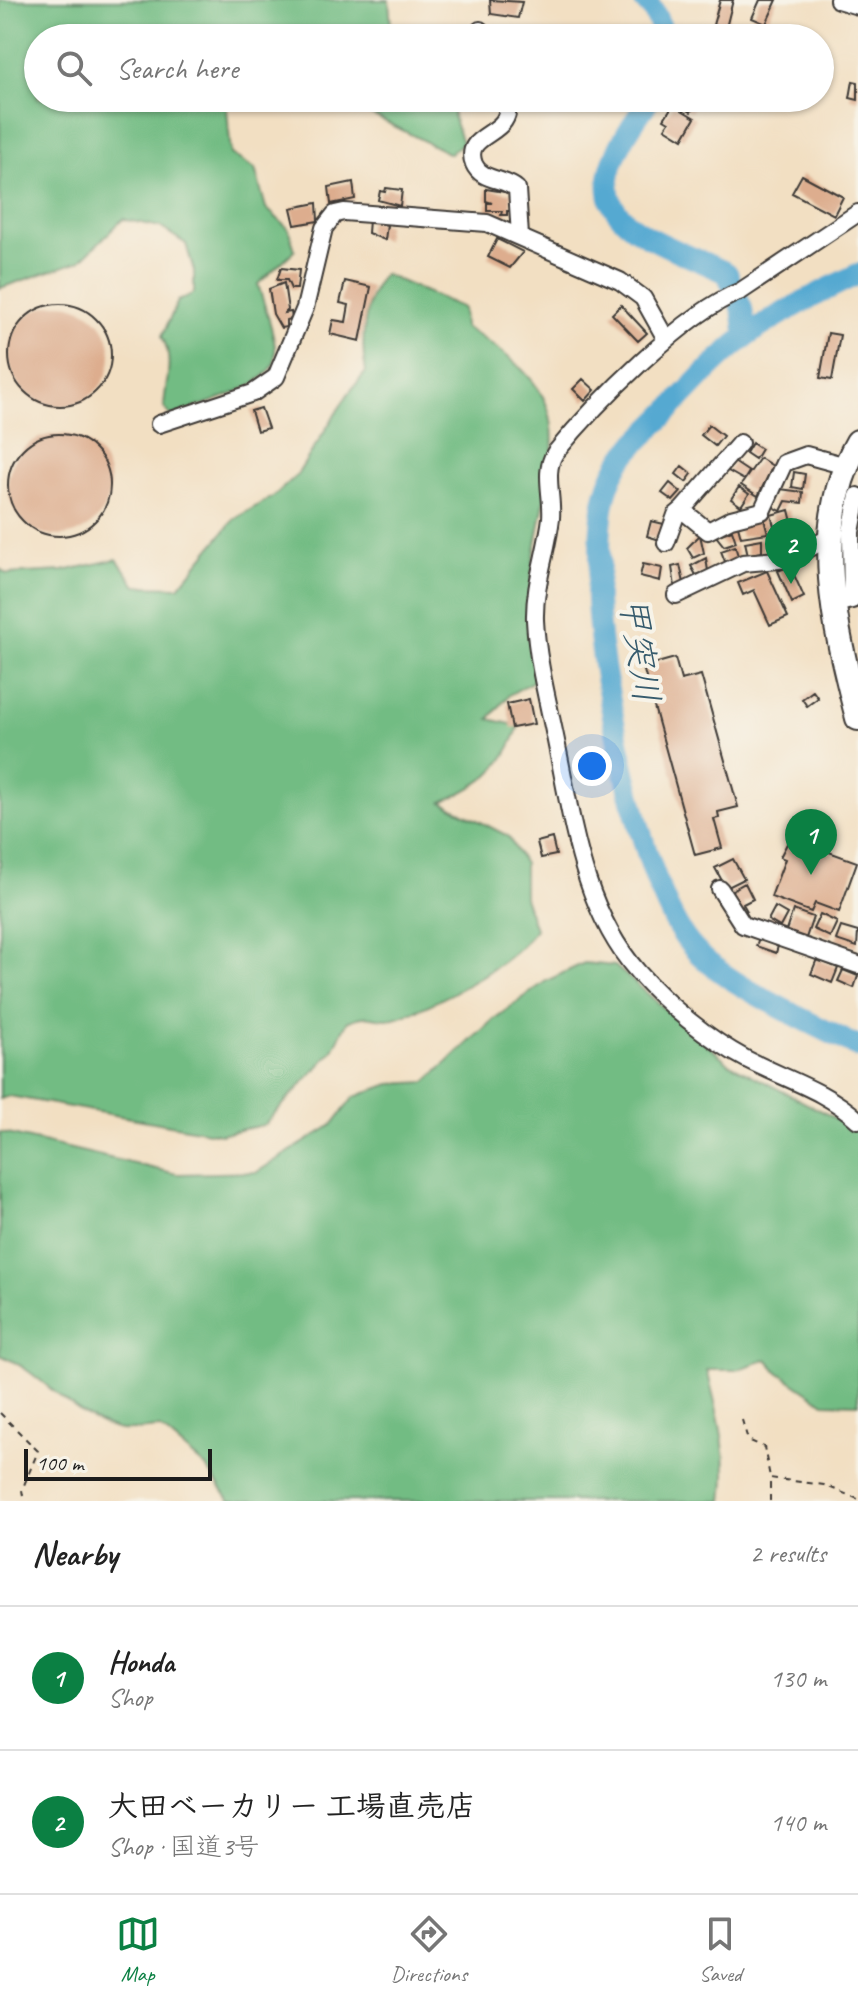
<!DOCTYPE html>
<html lang="en">
<head>
<meta charset="utf-8">
<style>
	:root { --surface:#fff; --page:#f6f6f6; --text:#222; --muted:#767676; --line:#e0e0e0; --accent:#0b8043 }
	body { margin:0; font-family:Caveat,"Klee One",sans-serif; background:var(--page); color:var(--text) }
	.scale { position:absolute; left:24px; bottom:20px; width:188px; box-sizing:border-box; padding-left:8px; border:4px solid #1c1c1c; border-top:0; font-size:22px; line-height:28px; white-space:nowrap; color:#1c1c1c; -webkit-text-stroke:6px #f7f3e8; paint-order:stroke }
	.you { position:absolute; left:592px; top:766px; width:28px; height:28px; margin:-20px; border:6px solid #fff; border-radius:50%; background:#1a73e8; box-shadow:0 0 0 12px #1a73e833 }
	.badge { display:grid; place-items:center; width:52px; height:52px; border-radius:50%; background:var(--accent); color:#fff; font-size:26px; font-weight:700 }
	.pin { position:absolute; translate:-50% -66px; filter:drop-shadow(0 2px 4px #0008) }
	.pin::after { content:''; position:absolute; top:42px; width:28px; height:24px; background:inherit; clip-path:polygon(0 0,100% 0,50% 100%) }
	.list { margin:0; padding:0; list-style:none }
	h2 { display:flex; justify-content:space-between; align-items:center; height:104px; margin:0; padding:0 32px; font-size:34px }
	h2 small { font-size:26px; font-weight:400; color:var(--muted) }
	.list li { display:grid; grid-template-columns:52px 1fr auto; gap:24px; align-items:center; box-sizing:border-box; height:144px; padding:0 32px; border-top:2px solid var(--line) }
	.list b { display:block; font-size:30px; white-space:nowrap }
	.list p { margin:0; font-size:26px; white-space:nowrap; color:var(--muted) }
	.list em { font-size:26px; font-style:normal; color:var(--muted) }
	.icon { flex:none; width:44px; height:44px; fill:none; stroke:currentColor; stroke-width:2; stroke-linecap:round; stroke-linejoin:round }
	.map { position:relative; flex:none; width:858px; height:1501px; overflow:hidden }
	.search { position:absolute; background:var(--surface); box-shadow:0 2px 6px #0004; left:24px; right:24px; top:24px; height:88px; display:flex; align-items:center; gap:20px; box-sizing:border-box; padding:0 28px; border-radius:44px; color:var(--muted); font-size:30px }
	.sheet { height:392px; background:var(--surface) }
	nav { display:flex; justify-content:space-around; align-items:center; box-sizing:border-box; height:112px; border-top:2px solid var(--line); background:var(--surface); font-size:22px; color:var(--muted) }
	nav a { display:grid; justify-items:center; gap:4px }
	nav .on { color:var(--accent) }
	.map>svg:first-child { display:block }
	.forest { fill:#72bc83; stroke:#476c50; stroke-width:2 }
	.lines { fill:none; stroke-linecap:round; stroke-linejoin:round }
	.river { stroke:#55a9d1; stroke-width:22 }
	.building { fill:#ddad8e }
	.minor-casing { stroke:#3c3935; stroke-width:20 }
	.highway-casing { stroke:#3c3935; stroke-width:28 }
	.path { stroke:#3c3935; stroke-width:2; stroke-dasharray:6 6; stroke-linecap:butt }
	.minor { stroke:#fff; stroke-width:16 }
	.highway { stroke:#fff; stroke-width:24 }
	.labels { text-anchor:middle; dominant-baseline:central; stroke-width:8; stroke-linejoin:round; paint-order:stroke }
	.water-label { font-size:36px; font-style:italic; fill:#365b6d; stroke:#f7f3e8 }
</style>
</head>
<body>
<div class="map">
<svg width="858" height="1501" viewBox="0 0 858 1501">
	<rect width="100%" height="100%" fill="#f7f3e8"/>
	<filter id="ink" filterUnits="userSpaceOnUse"><feTurbulence type="fractalNoise" baseFrequency=".0125" numOctaves="2"/><feDisplacementMap in="SourceGraphic" scale="16" xChannelSelector="R" yChannelSelector="G"/><feConvolveMatrix kernelMatrix="1 2 1 2 8 2 1 2 1" color-interpolation-filters="sRGB"/></filter>
	<filter id="wash" filterUnits="userSpaceOnUse"><feTurbulence type="fractalNoise" baseFrequency=".006" numOctaves="4" result="noise"/><feDisplacementMap in="SourceGraphic" scale="32" xChannelSelector="R" yChannelSelector="G"/><feGaussianBlur stdDeviation="1.8" result="paint"/><feColorMatrix in="noise" values="0 0 0 0 0 0 0 0 0 0 0 0 0 0 0 0 0 1.4 0 .05"/><feComposite in="paint" operator="in"/></filter>
	<g filter="url(#wash)">
		<rect width="100%" height="100%" fill="#f2dfc2"/>
		<path class="forest" d="M 0,0 L 389,0 L 391,26 L 410,38 L 38,38 L 38,98 L 226,98 L 231,154 L 255,169 L 266,208 L 288,228 L 295,250 L 258,284 C 263,303 280,344 274,363 C 265,389 196,406 171,416 L 164,408 C 165,381 175,363 162,336 L 178,301 L 194,293 L 194,271 L 186,244 L 160,227 L 123,219 L 80,261 L 0,288 Z
			M 453,98 L 453,116 L 462,143 L 450,154 L 340,99 Z
			M 384,274 L 463,308 L 464,327 C 581,397 556,433 535,550 C 527,593 533,635 537,679 L 509,695 L 489,719 L 519,726 C 502,771 485,783 442,802 L 508,836 L 524,864 L 524,897 L 535,929 C 515,963 433,1008 394,1018 C 377,1023 374,1010 347,1022 L 332,1052 L 264,1125 L 220,1134 L 9,1096 L 0,1099 L 0,569 L 7,574 L 63,571 L 117,559 L 136,586 L 179,587 L 234,519 L 274,496 L 297,475 L 348,394 L 366,372 C 360,345 364,295 384,274 Z
			M 584,963 L 615,966 L 730,1064 L 858,1130 L 858,1404 L 824,1403 L 778,1372 L 767,1359 L 737,1370 L 707,1370 C 718,1414 730,1455 723,1501 L 230,1501 L 206,1467 L 160,1428 C 147,1428 128,1433 116,1429 C 71,1417 42,1372 0,1355 L 0,1132 L 177,1174 L 257,1172 L 332,1125 L 354,1097 L 390,1084 L 426,1082 L 494,1019 L 546,981 Z"/>
		<g class="lines">
			<path class="river" d="M 644,0 L 653,10 L 666,38
				M 651,98 C 563,215 623,226 727,273 L 742,309 L 746,336
				M 858,274 C 821,292 781,312 747,336 C 715,359 688,392 660,420 C 643,437 623,453 613,475 C 601,500 600,532 600,558 C 601,572 596,585 597,600 C 600,677 641,877 685,938 C 715,982 810,1021 858,1047"/>
		</g>
		<g id="blocks">
			<path class="building" d="M 490,0 L 522,2 L 518,18 L 491,14 Z
				M 720,0 L 733,0 L 726,28 L 713,25 Z
				M 760,0 L 777,0 L 766,24 L 752,18 Z
				M 853,81 L 858,82 L 858,100 L 850,98 Z
				M 683,98 L 696,104 L 691,112 L 679,105 Z
				M 673,105 L 695,118 L 683,139 L 665,128 L 669,122 L 664,119 Z
				M 802,175 L 843,197 L 834,215 L 792,193 Z
				M 353,182 L 355,199 L 331,204 L 329,187 Z
				M 386,188 L 402,190 L 400,206 L 378,200 L 380,191 L 385,192 Z
				M 486,189 L 511,193 L 511,211 L 507,211 L 507,215 L 501,215 L 502,211 L 487,211 L 487,203 L 492,203 L 486,201 Z
				M 317,203 L 318,221 L 295,225 L 291,208 Z
				M 369,220 L 387,225 L 385,240 L 368,233 Z
				M 497,239 L 523,252 L 510,268 L 488,257 Z
				M 281,268 L 299,270 L 297,289 L 291,289 L 287,280 L 277,280 Z
				M 345,281 L 371,287 L 360,341 L 330,334 L 333,320 L 346,322 L 349,305 L 340,303 Z
				M 284,283 L 288,310 L 285,313 L 291,312 L 292,319 L 286,320 L 286,327 L 281,328 L 273,314 L 269,289 Z
				M9 355a51 51 0 1 1 102 0a51 51 0 1 1-102 0Z
				M 621,305 L 647,333 L 638,341 L 612,314 Z
				M 828,333 L 840,335 L 832,380 L 820,378 Z
				M 583,379 L 595,390 L 585,401 L 573,389 Z
				M 261,408 L 268,428 L 257,431 L 251,411 Z
				M 709,425 L 723,436 L 715,446 L 701,435 Z
				M8 485a51 51 0 1 1 102 0a51 51 0 1 1-102 0Z
				M 752,443 L 761,449 L 755,459 L 746,453 Z
				M 760,458 L 773,466 L 758,496 L 741,485 Z
				M 734,462 L 749,472 L 744,480 L 728,471 Z
				M 682,466 L 692,474 L 686,482 L 676,474 Z
				M 794,472 L 805,474 L 803,489 L 792,487 Z
				M 670,483 L 681,492 L 673,501 L 662,493 Z
				M 739,487 L 749,494 L 741,506 L 731,499 Z
				M 780,489 L 803,492 L 802,503 L 786,501 L 781,511 L 772,506 Z
				M 789,510 L 793,526 L 775,530 L 771,515 Z
				M 764,519 L 768,533 L 741,537 L 738,526 Z
				M 651,521 L 664,524 L 660,540 L 647,536 Z
				M 732,530 L 736,542 L 724,546 L 716,536 Z
				M 786,533 L 795,551 L 782,554 L 777,535 Z
				M 700,535 L 704,553 L 693,558 L 687,548 Z
				M 762,539 L 762,552 L 748,555 L 745,542 Z
				M 735,546 L 739,559 L 726,564 L 721,551 Z
				M 706,558 L 708,571 L 696,575 L 691,566 Z
				M 643,564 L 662,568 L 660,581 L 640,576 Z
				M 680,565 L 684,583 L 675,587 L 672,567 Z
				M 790,566 L 804,597 L 792,603 L 778,571 Z
				M 767,571 L 788,617 L 770,625 L 754,590 L 743,595 L 738,583 Z
				M 675,658 L 681,680 L 701,675 L 738,807 L 718,812 L 719,818 L 714,819 L 722,848 L 695,855 L 643,667 Z
				M 813,691 L 818,698 L 807,706 L 802,699 Z
				M 529,699 L 534,724 L 512,728 L 507,704 Z
				M 552,838 L 556,855 L 541,858 L 537,842 Z
				M 790,838 L 857,862 L 839,912 L 815,903 L 811,912 L 771,897 L 785,859 L 780,857 Z
				M 733,859 L 744,879 L 726,888 L 715,868 Z
				M 745,883 L 753,899 L 743,904 L 747,911 L 741,914 L 729,892 Z
				M 775,907 L 787,914 L 780,927 L 768,920 Z
				M 793,910 L 813,917 L 805,941 L 785,934 Z
				M 820,914 L 837,922 L 830,937 L 813,929 Z
				M 841,927 L 858,932 L 857,947 L 836,940 Z
				M 759,938 L 778,946 L 776,953 L 756,946 Z
				M 817,959 L 838,968 L 832,983 L 811,974 Z
				M 843,970 L 858,976 L 854,988 L 838,981 Z"/>
		</g>
	</g>
	<g filter="url(#ink)">
		<use href="#blocks" fill-opacity="0" stroke="#3c3935" stroke-width="2"/>
		<g class="lines">
			<defs>
				<path id="minor" d="M 838,0 L 858,6
					M 480,30 L 480,38
					M 506,98 C 518,138 461,130 474,164 C 481,181 505,178 517,189 L 520,236
					M 858,213 L 741,291 C 685,312 594,405 555,453 C 543,472 553,496 551,518 C 547,552 534,585 535,620 C 537,662 549,705 557,746 C 573,824 583,909 638,972 C 666,1004 708,1039 746,1059 C 785,1079 825,1090 858,1120
					M 159,424 L 253,393 L 276,377 L 305,308 L 324,228 L 335,214 L 344,212 L 487,223 L 620,281 L 643,298 L 666,339
					M 740,443 L 682,510 L 708,531 L 731,519 L 762,511 L 784,463 L 806,455 L 846,466
					M 666,543 L 676,515 L 682,510
					M 676,595 L 743,563 L 790,559 L 830,537
					M 834,604 L 852,600 L 851,532 L 858,496
					M 720,889 L 743,925 L 858,965"/>
				<path id="highway" d="M 858,442 C 809,528 835,628 858,718"/>
			</defs>
			<use href="#minor" class="minor-casing"/>
			<use href="#highway" class="highway-casing"/>
			<path class="path" d="M 0,1413 L 38,1451 L 22,1490 L 24,1501
				M 742,1420 L 748,1440 L 764,1447 L 770,1477
				M 770,1501 L 770,1478 L 824,1485 L 858,1499"/>
			<use href="#minor" class="minor"/>
			<use href="#highway" class="highway"/>
		</g>
	</g>
	<g class="labels">
		<g class="water-label">
			<text transform="translate(640 649) rotate(82)">甲突川</text>
		</g>
	</g>
</svg>
<div class="scale">100 m</div>
<div class="you"></div>
<div class="pin badge" style="left:811px;top:875px">1</div>
<div class="pin badge" style="left:791px;top:584px">2</div>
<div class="search"><svg class="icon" aria-label="search" viewBox="0 0 24 24"><circle cx="10" cy="10" r="6"/><path d="M15 15l6 6"/></svg>Search here</div>
</div>
<section class="sheet">
<h2>Nearby<small>2 results</small></h2>
<ul class="list">
<li><span class="badge">1</span><div><b>Honda</b><p>Shop</p></div><em>130 m</em></li>
<li><span class="badge">2</span><div><b>大田ベーカリー 工場直売店</b><p>Shop · 国道3号</p></div><em>140 m</em></li>
</ul>
</section>
<nav>
<a class="on"><svg class="icon" aria-label="map" viewBox="0 0 24 24"><path d="M3 6l6-2 6 2 6-2v14l-6 2-6-2-6 2zM9 4v14M15 6v14"/></svg>Map</a>
<a><svg class="icon" aria-label="directions" viewBox="0 0 24 24"><path d="M12 3l9 9-9 9-9-9zM9 14v-3h6M13 9l2 2-2 2"/></svg>Directions</a>
<a><svg class="icon" aria-label="saved" viewBox="0 0 24 24"><path d="M7 4h10v16l-5-4-5 4z"/></svg>Saved</a>
</nav>
</body>
</html>
